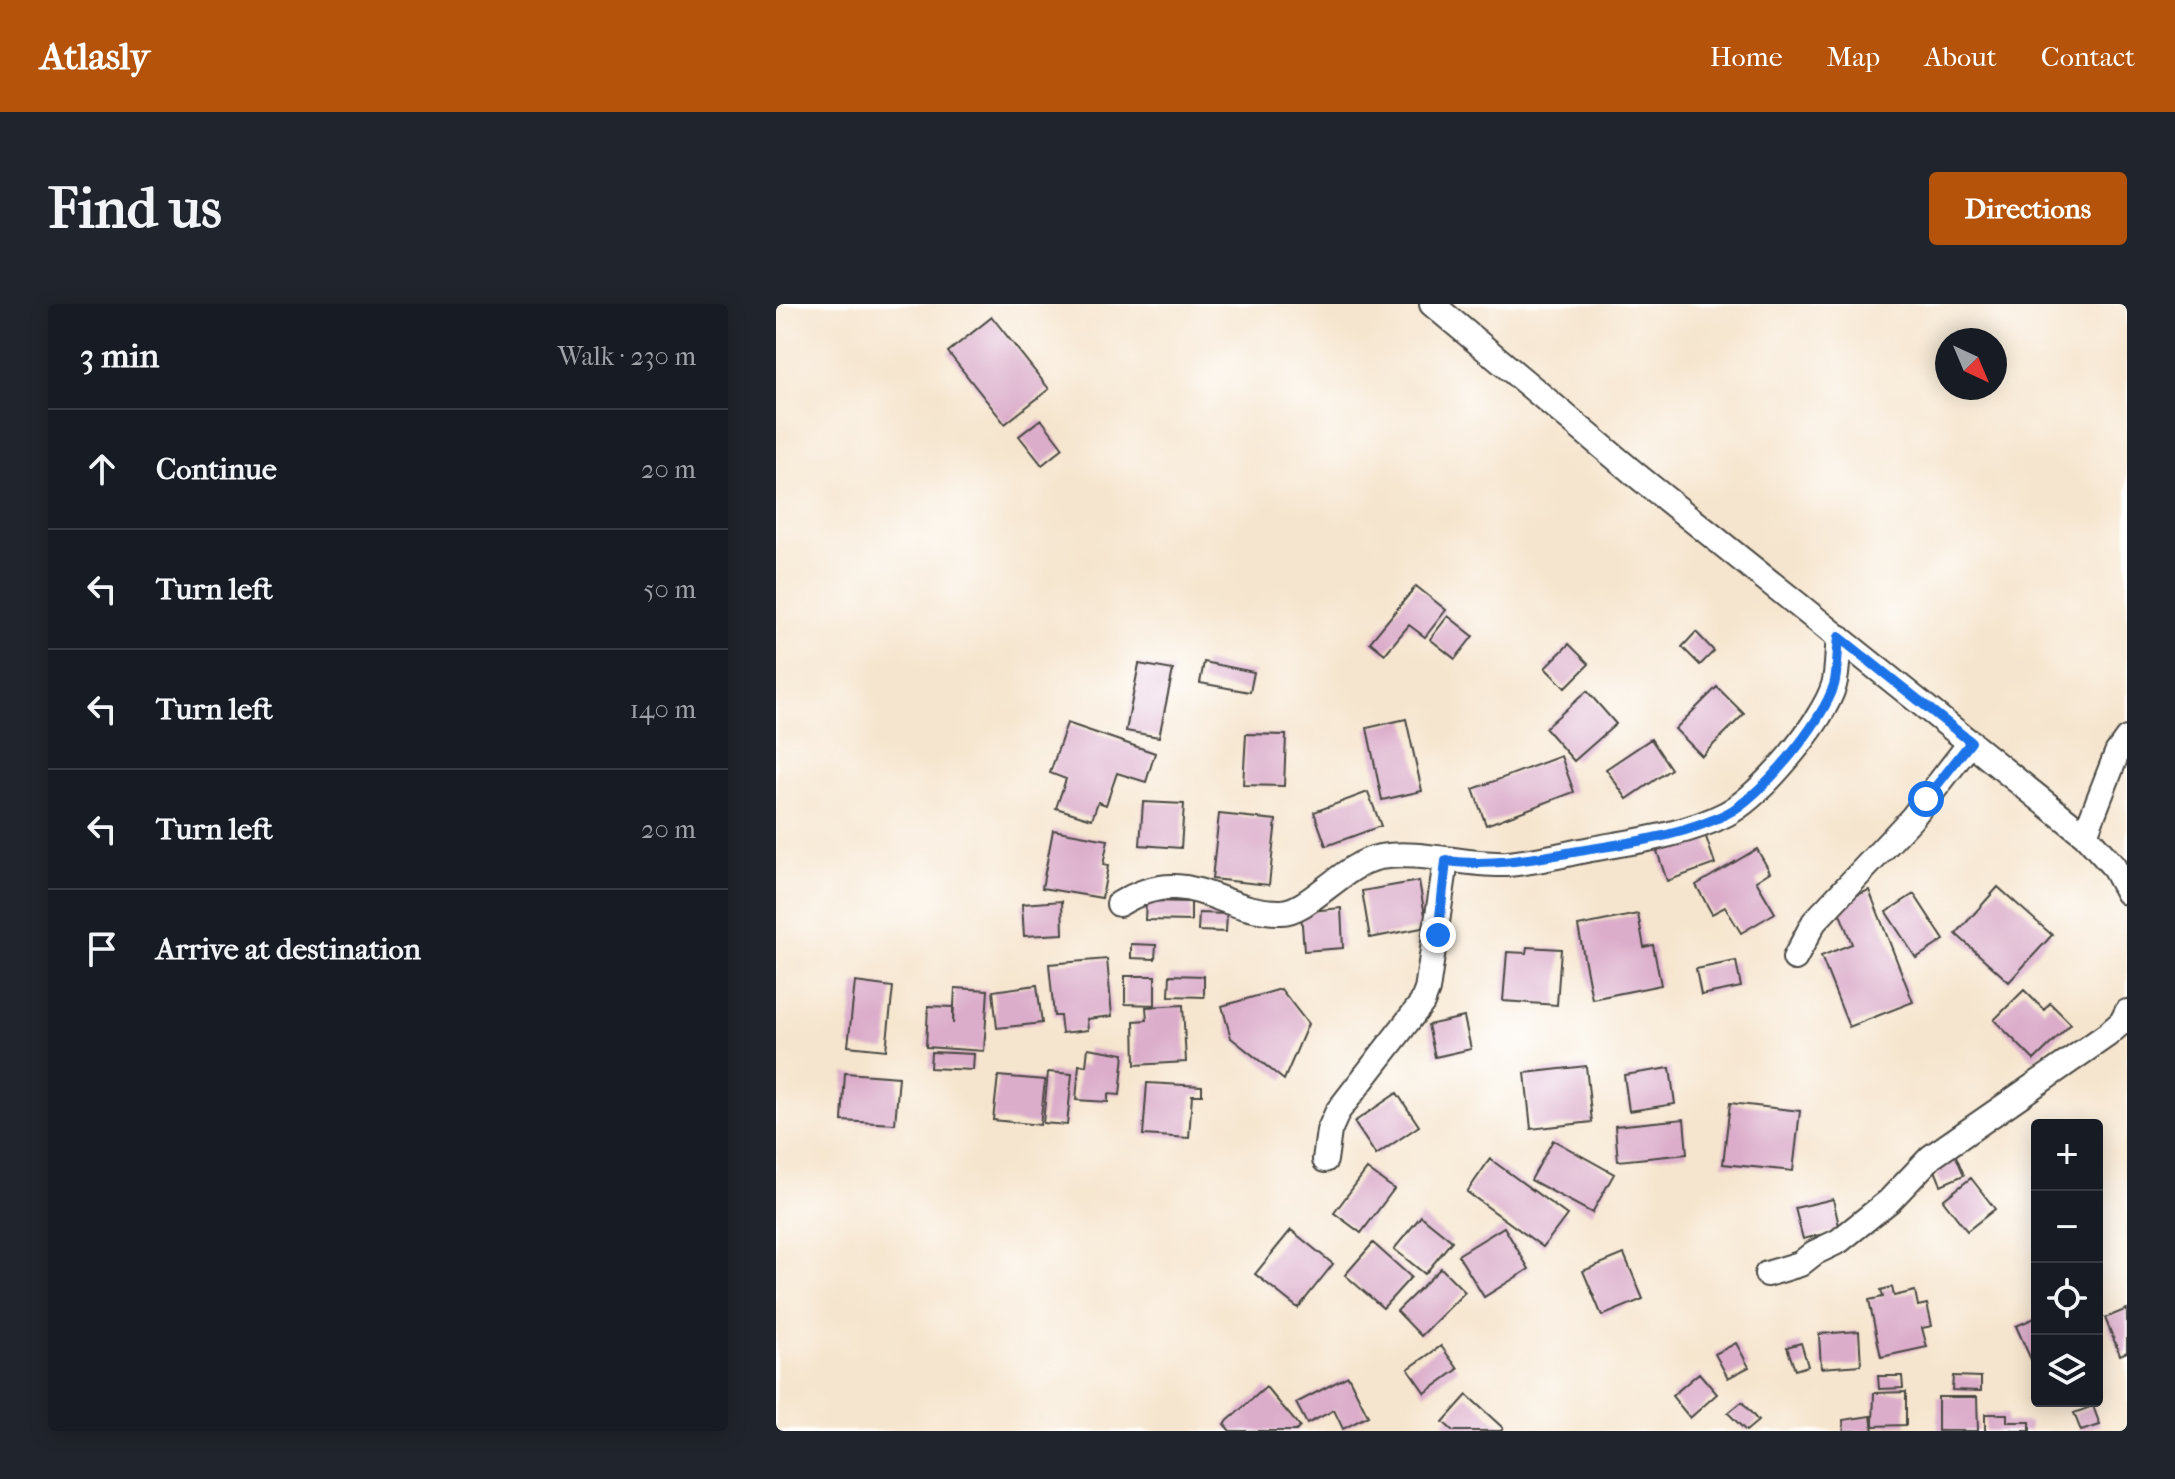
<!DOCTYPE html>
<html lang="en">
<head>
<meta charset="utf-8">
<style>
	:root { --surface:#171b24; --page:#20242c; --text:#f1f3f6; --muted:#9ea1a6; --line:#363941; --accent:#b45309 }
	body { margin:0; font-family:"IM FELL French Canon",serif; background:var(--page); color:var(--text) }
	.controls { position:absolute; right:24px; bottom:24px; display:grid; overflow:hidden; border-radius:8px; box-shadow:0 4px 20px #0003 }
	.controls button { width:72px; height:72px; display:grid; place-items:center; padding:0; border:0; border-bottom:2px solid var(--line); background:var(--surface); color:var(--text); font:40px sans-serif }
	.compass { position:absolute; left:1159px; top:24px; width:72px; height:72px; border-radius:50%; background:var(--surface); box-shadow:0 4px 20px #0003; rotate:136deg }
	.stop { position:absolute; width:24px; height:24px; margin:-18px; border:6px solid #1a73e8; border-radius:50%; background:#fff }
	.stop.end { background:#1a73e8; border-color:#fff; box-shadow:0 2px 8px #0008 }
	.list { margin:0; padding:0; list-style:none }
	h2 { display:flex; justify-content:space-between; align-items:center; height:104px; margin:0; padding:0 32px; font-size:34px }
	h2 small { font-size:26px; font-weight:400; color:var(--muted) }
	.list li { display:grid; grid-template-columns:52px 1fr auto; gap:24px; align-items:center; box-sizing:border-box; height:120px; padding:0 32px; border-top:2px solid var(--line) }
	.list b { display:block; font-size:30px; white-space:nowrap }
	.list em { font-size:26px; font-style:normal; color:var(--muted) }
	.icon { flex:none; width:44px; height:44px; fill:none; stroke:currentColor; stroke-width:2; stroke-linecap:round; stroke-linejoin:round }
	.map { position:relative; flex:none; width:1351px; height:1127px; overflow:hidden; border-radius:8px }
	header { display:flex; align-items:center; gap:48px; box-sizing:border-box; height:112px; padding:0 40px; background:var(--accent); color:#fff }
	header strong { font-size:38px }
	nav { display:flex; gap:44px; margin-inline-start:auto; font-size:28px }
	.intro { display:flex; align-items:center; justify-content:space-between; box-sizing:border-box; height:192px; padding:0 48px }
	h1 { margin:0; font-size:56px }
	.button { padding:20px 36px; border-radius:8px; background:var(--accent); color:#fff; font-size:28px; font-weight:700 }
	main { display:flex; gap:48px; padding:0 48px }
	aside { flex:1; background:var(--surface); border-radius:8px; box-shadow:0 4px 20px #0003 }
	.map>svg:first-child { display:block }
	.building { fill:#dbadca }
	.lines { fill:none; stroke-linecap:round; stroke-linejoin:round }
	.street-casing { stroke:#494743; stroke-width:28 }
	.street { stroke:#fff; stroke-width:24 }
	.route { stroke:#1a73e8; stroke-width:10 }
</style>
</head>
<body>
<header>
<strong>Atlasly</strong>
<nav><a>Home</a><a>Map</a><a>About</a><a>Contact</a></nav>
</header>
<div class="intro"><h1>Find us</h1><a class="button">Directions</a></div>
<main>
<aside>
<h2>3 min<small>Walk · 230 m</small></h2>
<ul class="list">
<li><svg class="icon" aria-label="ahead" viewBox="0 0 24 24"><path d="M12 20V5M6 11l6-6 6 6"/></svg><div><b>Continue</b></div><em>20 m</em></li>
<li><svg class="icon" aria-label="left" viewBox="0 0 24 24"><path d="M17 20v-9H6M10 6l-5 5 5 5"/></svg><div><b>Turn left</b></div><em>50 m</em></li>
<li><svg class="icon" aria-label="left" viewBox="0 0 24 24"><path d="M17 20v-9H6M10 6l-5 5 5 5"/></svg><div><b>Turn left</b></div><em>140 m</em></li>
<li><svg class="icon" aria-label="left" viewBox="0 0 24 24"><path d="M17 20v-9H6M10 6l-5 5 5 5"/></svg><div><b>Turn left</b></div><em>20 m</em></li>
<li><svg class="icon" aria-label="arrive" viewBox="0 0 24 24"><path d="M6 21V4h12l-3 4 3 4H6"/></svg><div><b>Arrive at destination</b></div></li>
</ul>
</aside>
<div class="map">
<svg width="1351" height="1127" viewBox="0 0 1351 1127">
	<rect width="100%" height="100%" fill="#fff"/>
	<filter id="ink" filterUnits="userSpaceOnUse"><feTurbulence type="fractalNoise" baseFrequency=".0125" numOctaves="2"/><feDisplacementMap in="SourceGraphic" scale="16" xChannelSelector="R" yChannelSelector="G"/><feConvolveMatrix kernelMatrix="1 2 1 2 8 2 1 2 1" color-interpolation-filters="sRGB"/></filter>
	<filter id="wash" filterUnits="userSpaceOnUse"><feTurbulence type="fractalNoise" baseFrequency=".006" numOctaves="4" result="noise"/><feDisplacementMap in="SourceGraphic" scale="32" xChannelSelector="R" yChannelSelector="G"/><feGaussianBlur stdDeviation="1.8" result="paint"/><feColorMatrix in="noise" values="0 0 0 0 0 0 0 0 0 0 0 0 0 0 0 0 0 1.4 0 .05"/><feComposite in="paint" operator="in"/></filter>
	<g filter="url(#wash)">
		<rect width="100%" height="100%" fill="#f6e5ce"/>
		<g id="blocks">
			<path class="building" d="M 216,13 L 273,85 L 229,120 L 172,48 Z
				M 265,115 L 287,144 L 266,161 L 243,132 Z
				M 640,282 L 670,306 L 649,333 L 633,321 L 609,350 L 594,338 Z
				M 672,312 L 697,332 L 679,355 L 654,335 Z
				M 920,328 L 938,347 L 924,361 L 906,343 Z
				M 793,340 L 813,360 L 789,384 L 769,364 Z
				M 428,358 L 478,368 L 474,388 L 424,379 Z
				M 363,360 L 397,366 L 383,433 L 350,427 Z
				M 941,383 L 968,410 L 926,452 L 899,425 Z
				M 811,387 L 840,420 L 798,457 L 769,424 Z
				M 630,415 L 646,487 L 606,496 L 591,424 Z
				M 291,419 L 379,449 L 370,478 L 341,469 L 330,501 L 322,498 L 316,515 L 280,504 L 290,475 L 274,469 Z
				M 470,430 L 510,431 L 508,482 L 467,481 Z
				M 875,435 L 895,465 L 851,495 L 830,465 Z
				M 785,452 L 798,488 L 710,521 L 697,485 Z
				M 592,488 L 605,522 L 550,542 L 538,508 Z
				M 367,498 L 408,500 L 405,544 L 364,541 Z
				M 443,510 L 500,516 L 493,581 L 436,575 Z
				M 277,526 L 332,536 L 327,561 L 332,562 L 326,594 L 266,584 Z
				M 929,530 L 939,560 L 891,577 L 881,547 Z
				M 981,545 L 994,568 L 980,577 L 999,609 L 965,629 L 949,603 L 936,610 L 920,581 Z
				M 643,577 L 651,623 L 594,634 L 586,587 Z
				M 1222,583 L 1276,631 L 1233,678 L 1180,630 Z
				M 1093,586 L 1137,698 L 1073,723 L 1045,652 L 1076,640 L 1060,600 Z
				M 1138,590 L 1168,636 L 1140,654 L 1110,608 Z
				M 286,597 L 287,630 L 248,632 L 246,600 Z
				M 370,597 L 415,598 L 415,617 L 369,616 Z
				M 565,604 L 567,644 L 528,647 L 525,608 Z
				M 423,609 L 451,610 L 450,628 L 422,627 Z
				M 862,610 L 868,643 L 877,641 L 885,681 L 816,695 L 802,622 Z
				M 355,640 L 380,641 L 379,655 L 355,654 Z
				M 751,643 L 785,645 L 781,701 L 727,697 L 731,648 L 750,649 Z
				M 331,655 L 336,712 L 311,715 L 312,726 L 286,729 L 284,712 L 278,712 L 273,660 Z
				M 960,657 L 965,683 L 925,691 L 920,665 Z
				M 394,671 L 428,672 L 428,693 L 393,692 Z
				M 349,672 L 379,672 L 379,701 L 349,700 Z
				M 79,678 L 117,683 L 110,746 L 72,742 Z
				M 261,681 L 266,719 L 221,724 L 217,687 Z
				M 179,684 L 212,686 L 208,747 L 150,743 L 152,702 L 177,703 L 177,720 Z
				M 505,685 L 532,720 L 508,776 L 455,734 L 446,702 Z
				M 1248,686 L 1268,706 L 1274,699 L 1295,720 L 1258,756 L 1218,716 Z
				M 407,701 L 410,758 L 359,761 L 358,717 L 371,716 L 370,703 Z
				M 688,713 L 695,745 L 659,753 L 652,721 Z
				M 312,744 L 348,750 L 344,791 L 332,790 L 332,798 L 300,796 L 303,761 L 310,762 Z
				M 155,748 L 198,750 L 197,766 L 154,764 Z
				M 810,762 L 816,818 L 755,825 L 749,769 Z
				M 894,764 L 899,800 L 853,807 L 848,771 Z
				M 272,768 L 296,770 L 291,821 L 267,819 Z
				M 69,769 L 123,773 L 119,820 L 66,817 Z
				M 222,772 L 269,776 L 264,821 L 217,816 Z
				M 371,779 L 426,782 L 426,791 L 416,791 L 413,834 L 367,831 Z
				M 621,789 L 643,822 L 600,851 L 578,818 Z
				M 954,799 L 1024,807 L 1017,867 L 947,860 Z
				M 908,815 L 911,850 L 842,857 L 839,822 Z
				M 777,836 L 838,870 L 816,909 L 755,876 Z
				M 1179,850 L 1188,871 L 1165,881 L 1156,859 Z
				M 714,855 L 791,911 L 767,943 L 691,888 Z
				M 591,865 L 618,885 L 585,929 L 558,909 Z
				M 1195,874 L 1219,905 L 1191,927 L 1167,896 Z
				M 1057,895 L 1064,926 L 1027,935 L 1019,904 Z
				M 645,912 L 676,937 L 649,970 L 618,945 Z
				M 728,923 L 753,965 L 708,993 L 682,951 Z
				M 515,926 L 557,960 L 522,1004 L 479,970 Z
				M 597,939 L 635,973 L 607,1004 L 569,971 Z
				M 848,950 L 867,995 L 826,1012 L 807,967 Z
				M 665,964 L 689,988 L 645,1032 L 621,1007 Z
				M 1116,983 L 1118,992 L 1139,987 L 1142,1002 L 1151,1000 L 1156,1022 L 1146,1024 L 1151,1043 L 1105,1053 L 1093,996 L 1107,993 L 1105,986 Z
				M 1351,1005 L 1351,1048 L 1344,1051 L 1329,1014 Z
				M 1261,1013 L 1259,1027 L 1261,1069 L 1240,1022 Z
				M 1083,1027 L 1085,1061 L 1045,1064 L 1043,1030 Z
				M 960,1039 L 973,1063 L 952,1074 L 939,1050 Z
				M 1025,1039 L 1032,1062 L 1019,1066 L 1011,1043 Z
				M 665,1042 L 682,1065 L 649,1089 L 632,1065 Z
				M 923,1069 L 941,1090 L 914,1114 L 896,1092 Z
				M 572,1072 L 592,1112 L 567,1125 L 558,1106 L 531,1120 L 520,1099 Z
				M 1102,1072 L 1126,1072 L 1127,1084 L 1103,1085 Z
				M 1177,1072 L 1205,1073 L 1205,1087 L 1176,1086 Z
				M 490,1083 L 524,1123 L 520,1127 L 454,1127 L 448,1120 Z
				M 1130,1088 L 1130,1121 L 1097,1122 L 1098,1089 Z
				M 691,1091 L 727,1124 L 725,1127 L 677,1127 L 667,1118 Z
				M 1162,1093 L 1201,1093 L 1202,1127 L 1162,1127 Z
				M 966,1098 L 982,1117 L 970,1127 L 952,1109 Z
				M 1317,1102 L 1324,1121 L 1305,1127 L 1298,1109 Z
				M 1209,1110 L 1231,1110 L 1231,1118 L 1254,1118 L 1254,1127 L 1209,1127 Z
				M 1095,1112 L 1097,1127 L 1068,1127 L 1067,1116 Z"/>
		</g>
	</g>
	<g filter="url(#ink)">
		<use href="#blocks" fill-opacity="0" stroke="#494743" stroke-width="2"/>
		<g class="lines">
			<defs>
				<path id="street" d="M 656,0 L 859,170 L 1309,531 L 1337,562 L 1351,588
					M 1309,531 L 1341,449 L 1351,435
					M 343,600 C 413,557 442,609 505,608 C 533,608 567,560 604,553 C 645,546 689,562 731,560 C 759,558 788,550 815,545 C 860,537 909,531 950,510 C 984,493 1047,418 1058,381 C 1062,367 1061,348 1063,333
					M 1019,654 L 1038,618 L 1136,514 L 1195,438
					M 549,856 L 553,827 L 562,807 L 646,699 L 651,686 L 670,557
					M 991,970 L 1024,960 L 1038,949 L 1063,937 L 1113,897 L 1155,853 L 1331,731 L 1346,718 L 1351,708"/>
			</defs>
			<use href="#street" class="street-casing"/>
			<use href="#street" class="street"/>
		</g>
	</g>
	<g class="lines" filter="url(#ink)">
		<path class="route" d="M 662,631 L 670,557 C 718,563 761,554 809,546 C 856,538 907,532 950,510 C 984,494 1047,418 1058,381 C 1062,367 1061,348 1063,333 L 1195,438 L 1150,495"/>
	</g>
</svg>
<div class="controls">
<button>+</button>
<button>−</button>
<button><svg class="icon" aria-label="locate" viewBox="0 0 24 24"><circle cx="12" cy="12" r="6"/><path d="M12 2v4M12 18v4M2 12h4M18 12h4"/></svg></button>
<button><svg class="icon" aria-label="layers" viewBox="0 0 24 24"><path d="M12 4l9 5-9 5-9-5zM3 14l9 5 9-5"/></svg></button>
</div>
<svg class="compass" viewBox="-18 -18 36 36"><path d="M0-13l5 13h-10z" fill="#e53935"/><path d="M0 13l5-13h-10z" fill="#9ea1a6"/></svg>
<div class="stop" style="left:1150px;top:495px"></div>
<div class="stop end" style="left:662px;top:631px"></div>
</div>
</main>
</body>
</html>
